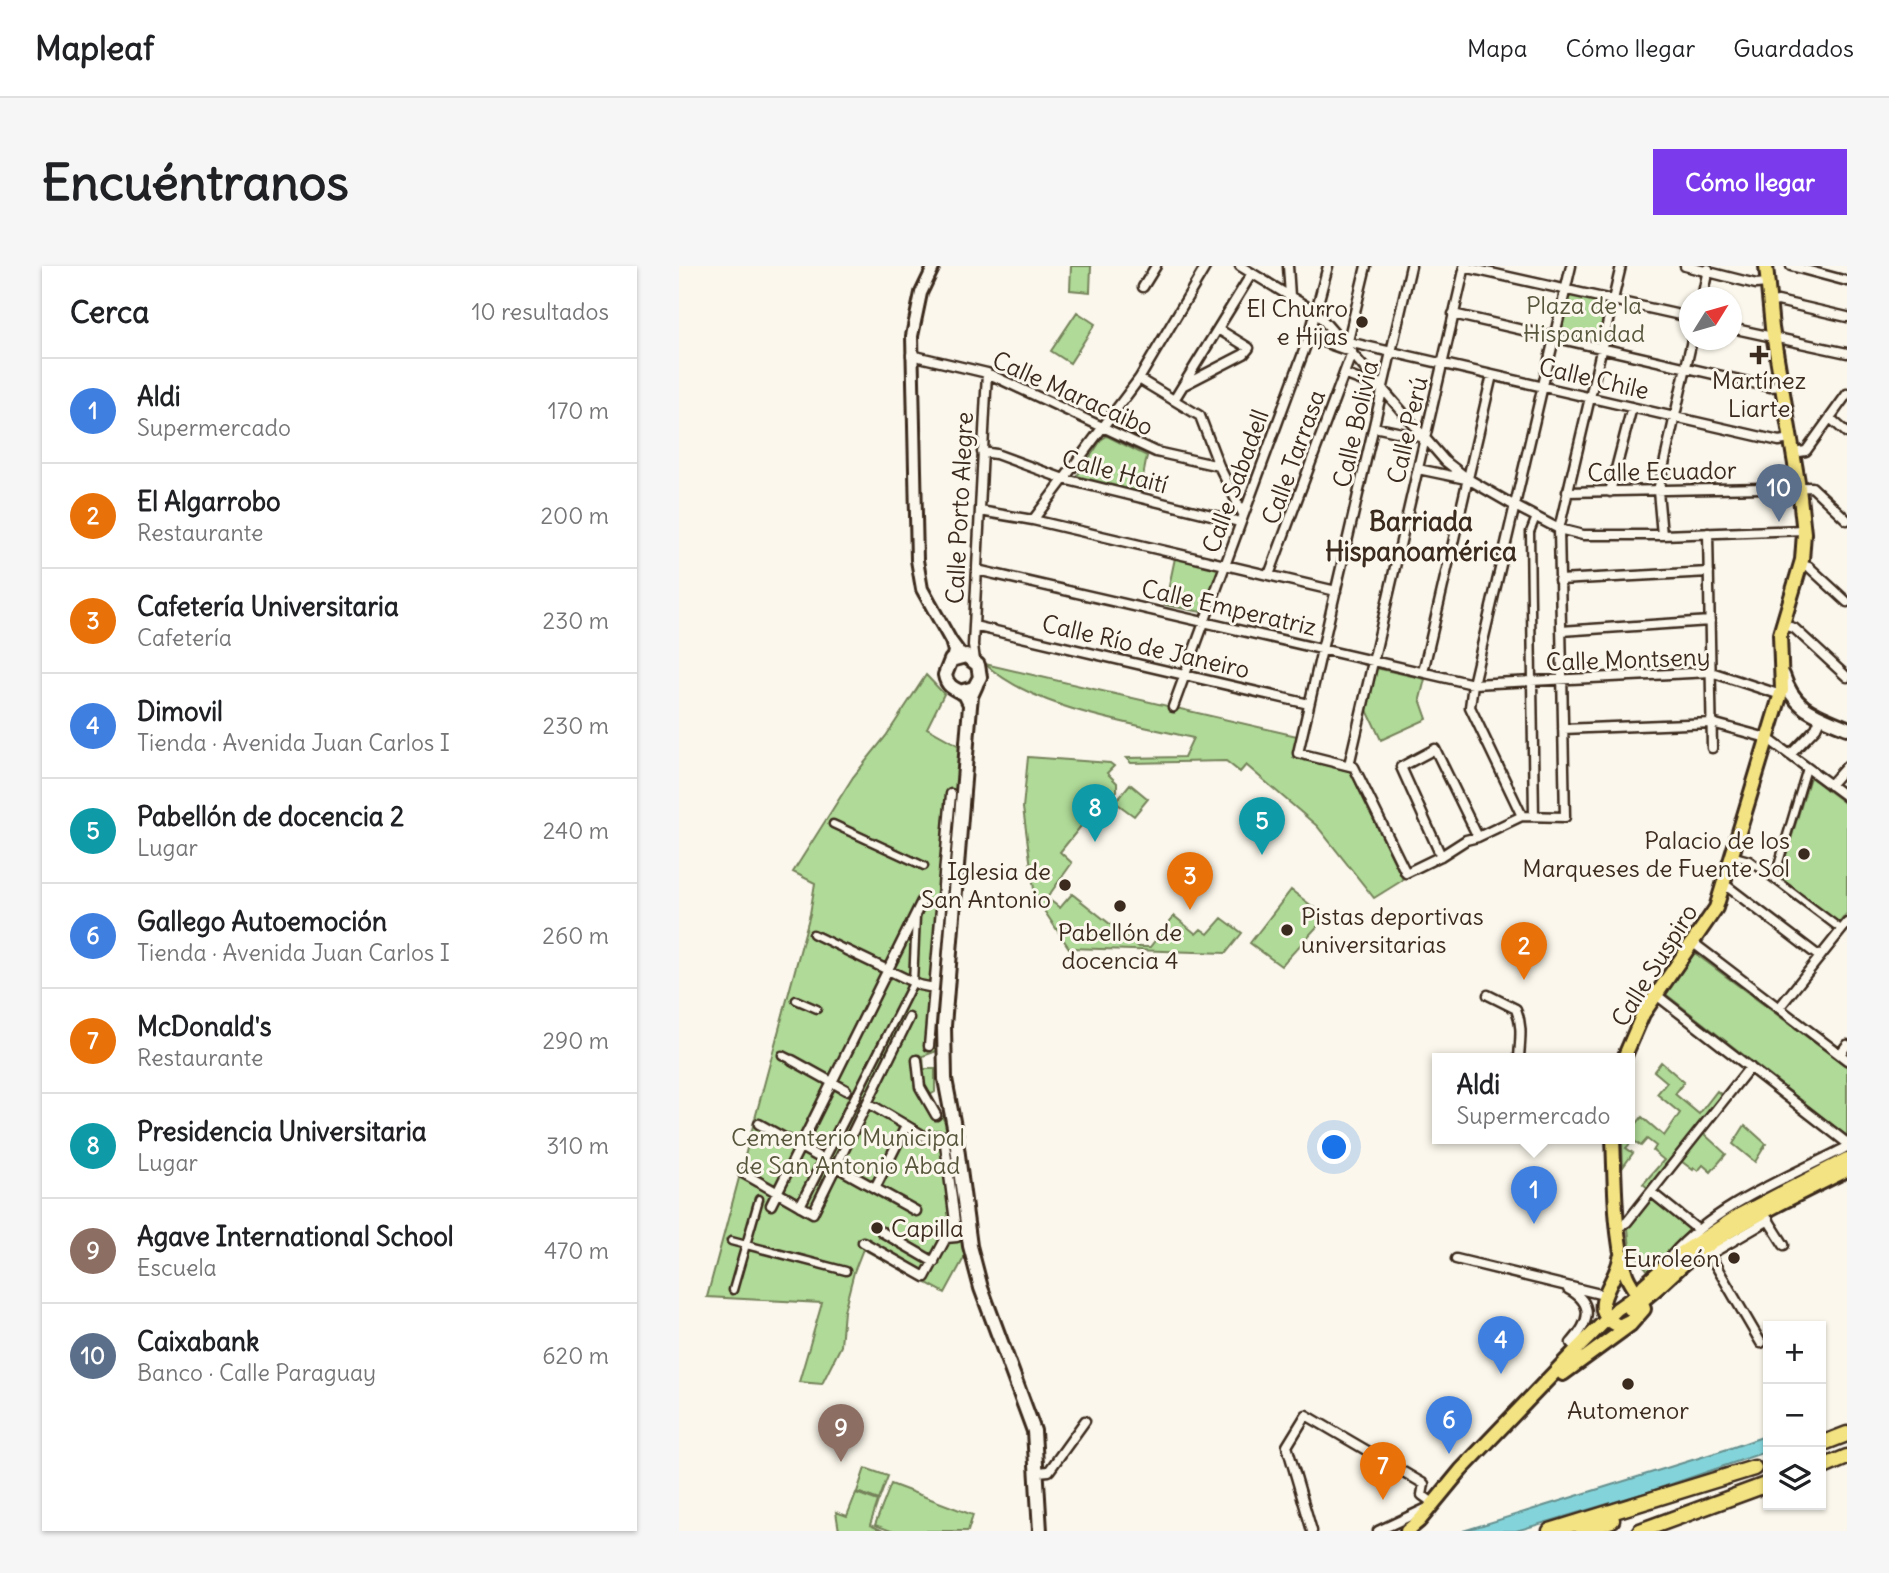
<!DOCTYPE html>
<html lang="es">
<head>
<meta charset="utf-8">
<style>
	:root { --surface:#fff; --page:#f6f6f6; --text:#202124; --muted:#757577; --line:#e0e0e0; --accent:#7c3aed }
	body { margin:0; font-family:Delius,sans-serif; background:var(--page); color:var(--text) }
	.controls { position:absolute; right:21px; bottom:21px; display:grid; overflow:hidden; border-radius:0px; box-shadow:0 2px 5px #0004 }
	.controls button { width:63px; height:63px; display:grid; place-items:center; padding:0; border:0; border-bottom:2px solid var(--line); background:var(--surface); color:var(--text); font:35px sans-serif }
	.compass { position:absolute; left:1000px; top:21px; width:63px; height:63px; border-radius:50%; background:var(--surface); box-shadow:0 2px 5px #0004; rotate:53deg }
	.you { position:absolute; left:656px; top:882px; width:24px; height:24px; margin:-18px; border:5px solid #fff; border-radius:50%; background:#1a73e8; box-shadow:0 0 0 10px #1a73e833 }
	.badge { display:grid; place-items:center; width:46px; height:46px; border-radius:50%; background:var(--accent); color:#fff; font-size:23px; font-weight:700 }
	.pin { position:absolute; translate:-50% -58px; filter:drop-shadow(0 2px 4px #0008) }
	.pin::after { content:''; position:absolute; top:37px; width:24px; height:21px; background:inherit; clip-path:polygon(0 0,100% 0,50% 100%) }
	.popup { position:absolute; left:753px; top:787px; width:203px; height:91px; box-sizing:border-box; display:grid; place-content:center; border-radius:0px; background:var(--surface); filter:drop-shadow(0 2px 5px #0005); font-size:23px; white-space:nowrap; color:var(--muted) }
	.popup b { font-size:26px; color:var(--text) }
	.popup::after { content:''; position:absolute; left:50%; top:100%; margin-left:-14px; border:14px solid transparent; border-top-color:var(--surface) }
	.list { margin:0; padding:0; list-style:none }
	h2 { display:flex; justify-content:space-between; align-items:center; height:91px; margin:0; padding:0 28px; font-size:30px }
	h2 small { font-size:23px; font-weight:400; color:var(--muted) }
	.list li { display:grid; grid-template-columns:46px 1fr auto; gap:21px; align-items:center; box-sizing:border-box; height:105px; padding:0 28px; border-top:2px solid var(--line) }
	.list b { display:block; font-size:26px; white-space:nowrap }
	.list p { margin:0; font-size:23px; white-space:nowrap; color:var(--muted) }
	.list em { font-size:23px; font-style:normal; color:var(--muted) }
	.icon { flex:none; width:38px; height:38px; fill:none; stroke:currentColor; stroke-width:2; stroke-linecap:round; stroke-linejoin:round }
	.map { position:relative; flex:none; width:1168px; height:1265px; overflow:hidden; border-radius:0px }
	header { display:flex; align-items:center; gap:42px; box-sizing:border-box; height:98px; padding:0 35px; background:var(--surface); border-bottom:2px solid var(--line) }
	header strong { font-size:33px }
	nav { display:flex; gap:38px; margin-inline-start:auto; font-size:24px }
	.intro { display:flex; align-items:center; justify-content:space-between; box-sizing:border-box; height:168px; padding:0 42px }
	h1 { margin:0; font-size:49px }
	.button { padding:18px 32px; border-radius:0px; background:var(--accent); color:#fff; font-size:24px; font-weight:700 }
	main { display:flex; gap:42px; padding:0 42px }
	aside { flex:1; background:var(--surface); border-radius:0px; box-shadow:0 2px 5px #0004 }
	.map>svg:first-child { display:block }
	.green { fill:#afda97; stroke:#75825a; stroke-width:2 }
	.water { fill:#83d4da; stroke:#66908f; stroke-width:2 }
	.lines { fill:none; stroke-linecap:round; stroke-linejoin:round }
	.pedestrian-casing { stroke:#3b2a1e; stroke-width:11 }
	.minor-casing { stroke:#3b2a1e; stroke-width:13 }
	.tertiary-casing { stroke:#3b2a1e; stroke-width:16 }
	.secondary-casing { stroke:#3b2a1e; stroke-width:18 }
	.primary-casing { stroke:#3b2a1e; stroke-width:18 }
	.trunk-casing { stroke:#3b2a1e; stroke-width:19 }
	.pedestrian { stroke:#fbf7ec; stroke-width:6 }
	.minor { stroke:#fbf7ec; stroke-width:8 }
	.tertiary { stroke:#fbf7ec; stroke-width:10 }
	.secondary { stroke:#fbf7ec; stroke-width:12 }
	.primary { stroke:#f4e382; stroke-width:12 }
	.trunk { stroke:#f4e382; stroke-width:14 }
	.poi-dot { fill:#3b2a1e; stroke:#fbf7ec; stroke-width:2.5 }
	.labels { text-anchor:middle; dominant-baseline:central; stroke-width:6; stroke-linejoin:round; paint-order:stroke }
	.park-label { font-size:24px; fill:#58563c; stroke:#fbf7ec }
	.poi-label { font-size:24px; fill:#3b2a1e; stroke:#fbf7ec; text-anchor:end }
	.street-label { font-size:24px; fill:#3b2a1e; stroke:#fbf7ec }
	.neighbourhood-label { font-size:26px; font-weight:bold; fill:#3b2a1e; stroke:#fbf7ec }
</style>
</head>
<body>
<header>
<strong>Mapleaf</strong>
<nav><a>Mapa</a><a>Cómo llegar</a><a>Guardados</a></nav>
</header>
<div class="intro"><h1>Encuéntranos</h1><a class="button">Cómo llegar</a></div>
<main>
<aside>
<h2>Cerca<small>10 resultados</small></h2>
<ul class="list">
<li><span class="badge" style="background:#3f7fe0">1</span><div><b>Aldi</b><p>Supermercado</p></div><em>170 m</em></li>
<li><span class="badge" style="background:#e8710a">2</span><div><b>El Algarrobo</b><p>Restaurante</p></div><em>200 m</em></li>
<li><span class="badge" style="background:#e8710a">3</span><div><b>Cafetería Universitaria</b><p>Cafetería</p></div><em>230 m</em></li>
<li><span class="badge" style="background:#3f7fe0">4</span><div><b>Dimovil</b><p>Tienda · Avenida Juan Carlos I</p></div><em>230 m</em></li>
<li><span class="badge" style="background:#0f9aa8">5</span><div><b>Pabellón de docencia 2</b><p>Lugar</p></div><em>240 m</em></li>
<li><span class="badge" style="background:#3f7fe0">6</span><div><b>Gallego Autoemoción</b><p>Tienda · Avenida Juan Carlos I</p></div><em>260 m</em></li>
<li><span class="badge" style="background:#e8710a">7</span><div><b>McDonald's</b><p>Restaurante</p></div><em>290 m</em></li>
<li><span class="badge" style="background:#0f9aa8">8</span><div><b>Presidencia Universitaria</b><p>Lugar</p></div><em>310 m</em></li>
<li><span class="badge" style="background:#8d6e63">9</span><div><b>Agave International School</b><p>Escuela</p></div><em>470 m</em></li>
<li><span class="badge" style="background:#5c6f8a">10</span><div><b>Caixabank</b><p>Banco · Calle Paraguay</p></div><em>620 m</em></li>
</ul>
</aside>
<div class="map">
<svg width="1168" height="1265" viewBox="0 0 1168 1265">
	<rect width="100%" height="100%" fill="#fbf7ec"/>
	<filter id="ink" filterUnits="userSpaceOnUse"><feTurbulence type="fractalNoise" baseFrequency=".0143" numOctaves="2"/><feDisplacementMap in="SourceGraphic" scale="14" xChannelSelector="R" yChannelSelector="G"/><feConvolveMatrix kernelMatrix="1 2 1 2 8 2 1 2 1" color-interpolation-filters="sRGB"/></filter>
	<g filter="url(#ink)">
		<path class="green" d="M 392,0 L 412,0 L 411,26 L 391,24 Z
			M 887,24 L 934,34 L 923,82 L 876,71 Z
			M 398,46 L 416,58 L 391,97 L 372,85 Z
			M 428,170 L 468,190 L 461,226 L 398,210 L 423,173 Z
			M 496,292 L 544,302 L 528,347 L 486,339 Z
			M 306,398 L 618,470 L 614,491 L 671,505 L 724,614 L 695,632 L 638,560 L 567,499 L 561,506 L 547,495 L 452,497 L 447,492 L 505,491 L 514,472 C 448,456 357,444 306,398 Z
			M 697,402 L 746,413 L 741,433 L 748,453 L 702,474 L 687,442 Z
			M 247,409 L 265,428 L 248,462 L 282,481 L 258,785 L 244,790 L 245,803 L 256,803 L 256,826 L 251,829 L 271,865 L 286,990 L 266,1027 L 184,983 L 175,1006 L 165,1045 L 162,1080 L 143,1118 L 120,1116 L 143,1037 L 28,1031 L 131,648 L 136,617 L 114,606 L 174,511 L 207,470 Z
			M 349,491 L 431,497 L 435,500 L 428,507 L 438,517 L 438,525 L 419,539 L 381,586 L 393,597 L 368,632 L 381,642 L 393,628 L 460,681 L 471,681 L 495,650 L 517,668 L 522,663 L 529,668 L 543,652 L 563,667 L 547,687 L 390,682 L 356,631 L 344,542 Z
			M 1131,511 L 1168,539 L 1168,647 L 1160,657 L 1100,612 Z
			M 451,518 L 469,533 L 455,550 L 436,536 Z
			M 612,624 L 647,651 L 602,700 L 571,677 Z
			M 1013,685 L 1168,801 L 1168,870 L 984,726 Z
			M 982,796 L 1005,816 L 996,828 L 1020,848 L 1038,825 L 1044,830 L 970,923 L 964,918 L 985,894 L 974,885 L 977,880 L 968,873 L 962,880 L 954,874 L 947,882 L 954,887 L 944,901 L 943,877 L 946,872 L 951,872 L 951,866 L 963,851 L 985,870 L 1001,847 L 978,828 L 988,816 L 975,805 Z
			M 1066,859 L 1087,878 L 1076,896 L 1054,878 Z
			M 1024,867 L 1047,888 L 1032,906 L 1024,899 L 1019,905 L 1015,902 L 1014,904 L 1002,895 Z
			M 976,929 L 1014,960 L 970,1006 L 951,983 L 949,962 Z
			M 186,1202 L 209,1210 L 200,1234 L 178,1226 Z
			M 212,1218 L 294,1249 L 289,1265 L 212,1265 L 196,1259 Z
			M 177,1227 L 199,1235 L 191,1259 L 204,1265 L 160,1265 L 157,1246 L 168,1250 Z"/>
		<path class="water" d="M 1089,1169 L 1089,1185 L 969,1226 L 837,1265 L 784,1265 L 1052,1182 Z"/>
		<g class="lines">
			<defs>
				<path id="pedestrian" d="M 853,415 L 851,266 L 857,251
					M 154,558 L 245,600
					M 1053,593 L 1059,591 L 1070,594 L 1163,664
					M 1095,613 L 1128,502
					M 134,668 L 167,684
					M 117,734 L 138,743
					M 103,789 L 113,794
					M 177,830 L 234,717 L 237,650
					M 52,975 L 167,1005
					M 54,1024 L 80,933"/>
				<path id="minor" d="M 561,0 L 637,46 L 766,195 L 789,213 L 836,240 L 880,263 L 904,269 L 983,269 L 1125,264
					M 609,0 L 611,30
					M 732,0 L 619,487 L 675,501 L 727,607 L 762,590 L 787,574 L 799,571 L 843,550 L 886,551 L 880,263 L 942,0
					M 1006,0 L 1077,18 L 1088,17
					M 1112,0 L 1168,15
					M 785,1 L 1010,51
					M 464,21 L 477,0
					M 1023,32 L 1029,3
					M 1089,37 L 1099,35 L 1168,51
					M 774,48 L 1091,121 L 1102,120
					M 1052,62 L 1168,87
					M 669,76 L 1100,175 L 1111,173
					M 668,79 L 687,0
					M 232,89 L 308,107 L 477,186 L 540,200
					M 665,108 L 701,122
					M 460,113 L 521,150 L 540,200 L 564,248
					M 505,119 L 565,88 L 570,82 L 539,63
					M 495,134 L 573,7
					M 1151,152 L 1168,167
					M 695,161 L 746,172
					M 303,186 L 317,188 L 385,213 L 561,256
					M 1114,187 L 1127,185 L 1168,128
					M 739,203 L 787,213
					M 888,226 L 1133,221 L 1168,254
					M 931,226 L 953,141
					M 301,245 L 354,254 L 657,325
					M 354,254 L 460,113 L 527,0
					M 1029,267 L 1033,482
					M 983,269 L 979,225 L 1013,74
					M 1121,298 L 1130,301 L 1168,336
					M 298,304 L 794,418 L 1032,406 L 1102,429
					M 590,309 L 673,86 L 630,71
					M 880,314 L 1030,306
					M 1103,359 L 1115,362 L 1168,411
					M 295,360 L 630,438
					M 882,365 L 1031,355
					M 296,395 L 294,379 L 308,107
					M 744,406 L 813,109
					M 853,415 L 855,550
					M 494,441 L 630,71 L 649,0
					M 884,463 L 1033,457 L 1088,472 L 1168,531
					M 1111,489 L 1137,462 L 1142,451
					M 670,499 L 786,0
					M 1151,519 L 1168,500
					M 843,550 L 791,441 L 794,418 L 892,0
					M 762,590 L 722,501 L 756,483 L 799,571
					M 1043,623 L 1049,621 L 1141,691
					M 1012,678 L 1017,679 L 1168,794
					M 167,684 L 240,719 L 255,722
					M 809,729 L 837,743 C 844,761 841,773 840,792
					M 976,730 L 980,731 L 1168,877
					M 1100,742 L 1168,657
					M 250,780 L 272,528
					M 1161,788 L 1168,779
					M 113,794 L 167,824
					M 238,794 L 241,821 L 257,849
					M 80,858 L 237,945
					M 64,907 L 134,947 L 230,752
					M 196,922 L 227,860
					M 972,926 L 1018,963
					M 92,939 L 243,635
					M 121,940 L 177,830
					M 1088,952 L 1105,979
					M 940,961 L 948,956 L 1071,801
					M 203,966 L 255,996
					M 184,976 L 246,1011 L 267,972 L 278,971 L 265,870 L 245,870 L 189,837
					M 1026,981 L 1082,1077
					M 993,989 C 1038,938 1108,912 1168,881
					M 1030,989 L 1090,954
					M 777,993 L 925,1029
					M 889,1023 C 917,1038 910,1057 892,1077 L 898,1083
					M 359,1206 L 370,1205 L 406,1155
					M 633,1265 L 608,1180 L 627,1149 L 745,1218 L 743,1229 L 754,1237
					M 699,1265 L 746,1243"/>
				<path id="tertiary" d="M 255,0 L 242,27 L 233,70 L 238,294 L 243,323 L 272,375
					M 273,394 L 275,385 L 272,375 L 283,390"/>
				<path id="secondary" d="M 1104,409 C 1115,444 1137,449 1168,462
					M 297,419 L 292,430 L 291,440 L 265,760 L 266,813 L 276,866 L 291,980 L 302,1022 L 355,1165 L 361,1265
					M 281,426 L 295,422 L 301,411 L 299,399 L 287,390 L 272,394 L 266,409 C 268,421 276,423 286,428 L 291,438"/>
				<path id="primary" d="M 945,792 L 964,748 L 1037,642 L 1103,424 L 1101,368 L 1123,294 L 1125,267 L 1120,222 L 1093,62 L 1087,0
					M 941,992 C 938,1017 904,1044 940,1060 L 952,1054
					M 951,1043 C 979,1026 999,999 1026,981 C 1071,951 1120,928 1168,904
					M 884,1108 L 951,1059 L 965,1043 C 964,1031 949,1019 946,1005 C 935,963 936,915 934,872
					M 728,1265 L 740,1255 L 782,1204 L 898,1083 L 938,1043 L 958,1029 L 965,1019 L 999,989 L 1062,948 L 1168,893"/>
				<path id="trunk" d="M 1142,1178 L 1168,1168
					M 1142,1202 L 1168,1191
					M 871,1265 L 1075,1202
					M 904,1265 L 933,1254
					M 961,1265 L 1089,1218"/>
			</defs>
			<use href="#pedestrian" class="pedestrian-casing"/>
			<use href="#minor" class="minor-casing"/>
			<use href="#tertiary" class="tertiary-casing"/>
			<use href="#secondary" class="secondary-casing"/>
			<use href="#primary" class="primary-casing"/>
			<use href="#trunk" class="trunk-casing"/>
			<use href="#pedestrian" class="pedestrian"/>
			<use href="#minor" class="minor"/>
			<use href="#tertiary" class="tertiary"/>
			<use href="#secondary" class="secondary"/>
			<use href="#primary" class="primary"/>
			<use href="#trunk" class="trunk"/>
		</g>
	</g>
	<g class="poi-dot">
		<circle cx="683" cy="56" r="7"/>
		<path d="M1076.5 78.5h7v7h7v7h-7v7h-7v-7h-7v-7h7z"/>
		<circle cx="1125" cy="588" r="7"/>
		<circle cx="386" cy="619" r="7"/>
		<circle cx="441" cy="640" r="7"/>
		<circle cx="608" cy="664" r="7"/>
		<circle cx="198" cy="962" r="7"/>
		<circle cx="1055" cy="992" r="7"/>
		<circle cx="949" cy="1118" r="7"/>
	</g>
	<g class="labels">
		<g class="park-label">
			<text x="905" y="39">Plaza de la<tspan x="905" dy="28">Hispanidad</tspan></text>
			<text x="169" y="871">Cementerio Municipal<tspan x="169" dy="28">de San Antonio Abad</tspan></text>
		</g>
		<g class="poi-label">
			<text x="669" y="42">El Churro<tspan x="669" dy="28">e Hijas</tspan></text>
			<text x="1080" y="114" text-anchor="middle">Martínez<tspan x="1080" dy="28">Liarte</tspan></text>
			<text x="1111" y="574">Palacio de los<tspan x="1111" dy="28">Marqueses de Fuente Sol</tspan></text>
			<text x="372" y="605">Iglesia de<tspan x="372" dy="28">San Antonio</tspan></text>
			<text x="622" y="650" text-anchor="start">Pistas deportivas<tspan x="622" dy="28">universitarias</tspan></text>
			<text x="441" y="666" text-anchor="middle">Pabellón de<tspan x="441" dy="28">docencia 4</tspan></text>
			<text x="212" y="962" text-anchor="start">Capilla</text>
			<text x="1041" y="992">Euroleón</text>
			<text x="949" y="1144" text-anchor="middle">Automenor</text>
		</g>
		<g class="street-label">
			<text transform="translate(915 112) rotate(13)">Calle Chile</text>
			<text transform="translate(394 127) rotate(24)">Calle Maracaibo</text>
			<text transform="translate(676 158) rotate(-77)">Calle Bolivia</text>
			<text transform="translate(728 164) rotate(-77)">Calle Perú</text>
			<text transform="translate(614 191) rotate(-70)">Calle Tarrasa</text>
			<text transform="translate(436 205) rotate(15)">Calle Haití</text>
			<text transform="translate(983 205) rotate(-1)">Calle Ecuador</text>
			<text transform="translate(556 215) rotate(-70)">Calle Sabadell</text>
			<text transform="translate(280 242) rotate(-87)">Calle Porto Alegre</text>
			<text transform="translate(550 341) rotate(13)">Calle Emperatriz</text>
			<text transform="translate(467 380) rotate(13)">Calle Río de Janeiro</text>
			<text transform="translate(949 393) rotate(-2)">Calle Montseny</text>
			<text transform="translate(975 699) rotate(-58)">Calle Suspiro</text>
		</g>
		<g class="neighbourhood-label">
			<text x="742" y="255">Barriada<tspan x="742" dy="30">Hispanoamérica</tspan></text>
		</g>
	</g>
</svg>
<div class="controls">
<button>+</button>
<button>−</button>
<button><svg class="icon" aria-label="layers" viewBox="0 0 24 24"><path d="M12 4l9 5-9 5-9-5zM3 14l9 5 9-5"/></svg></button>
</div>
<svg class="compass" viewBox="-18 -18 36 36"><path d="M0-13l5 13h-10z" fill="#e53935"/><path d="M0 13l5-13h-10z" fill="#757577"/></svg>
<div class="you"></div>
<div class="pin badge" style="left:855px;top:958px;background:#3f7fe0">1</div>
<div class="popup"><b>Aldi</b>Supermercado</div>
<div class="pin badge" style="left:845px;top:714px;background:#e8710a">2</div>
<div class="pin badge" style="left:511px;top:644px;background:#e8710a">3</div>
<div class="pin badge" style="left:822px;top:1108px;background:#3f7fe0">4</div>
<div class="pin badge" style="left:583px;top:589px;background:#0f9aa8">5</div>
<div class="pin badge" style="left:770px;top:1188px;background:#3f7fe0">6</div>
<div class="pin badge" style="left:704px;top:1234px;background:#e8710a">7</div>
<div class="pin badge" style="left:416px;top:576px;background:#0f9aa8">8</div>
<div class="pin badge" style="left:162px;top:1196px;background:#8d6e63">9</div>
<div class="pin badge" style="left:1100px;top:256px;background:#5c6f8a">10</div>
</div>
</main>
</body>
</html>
